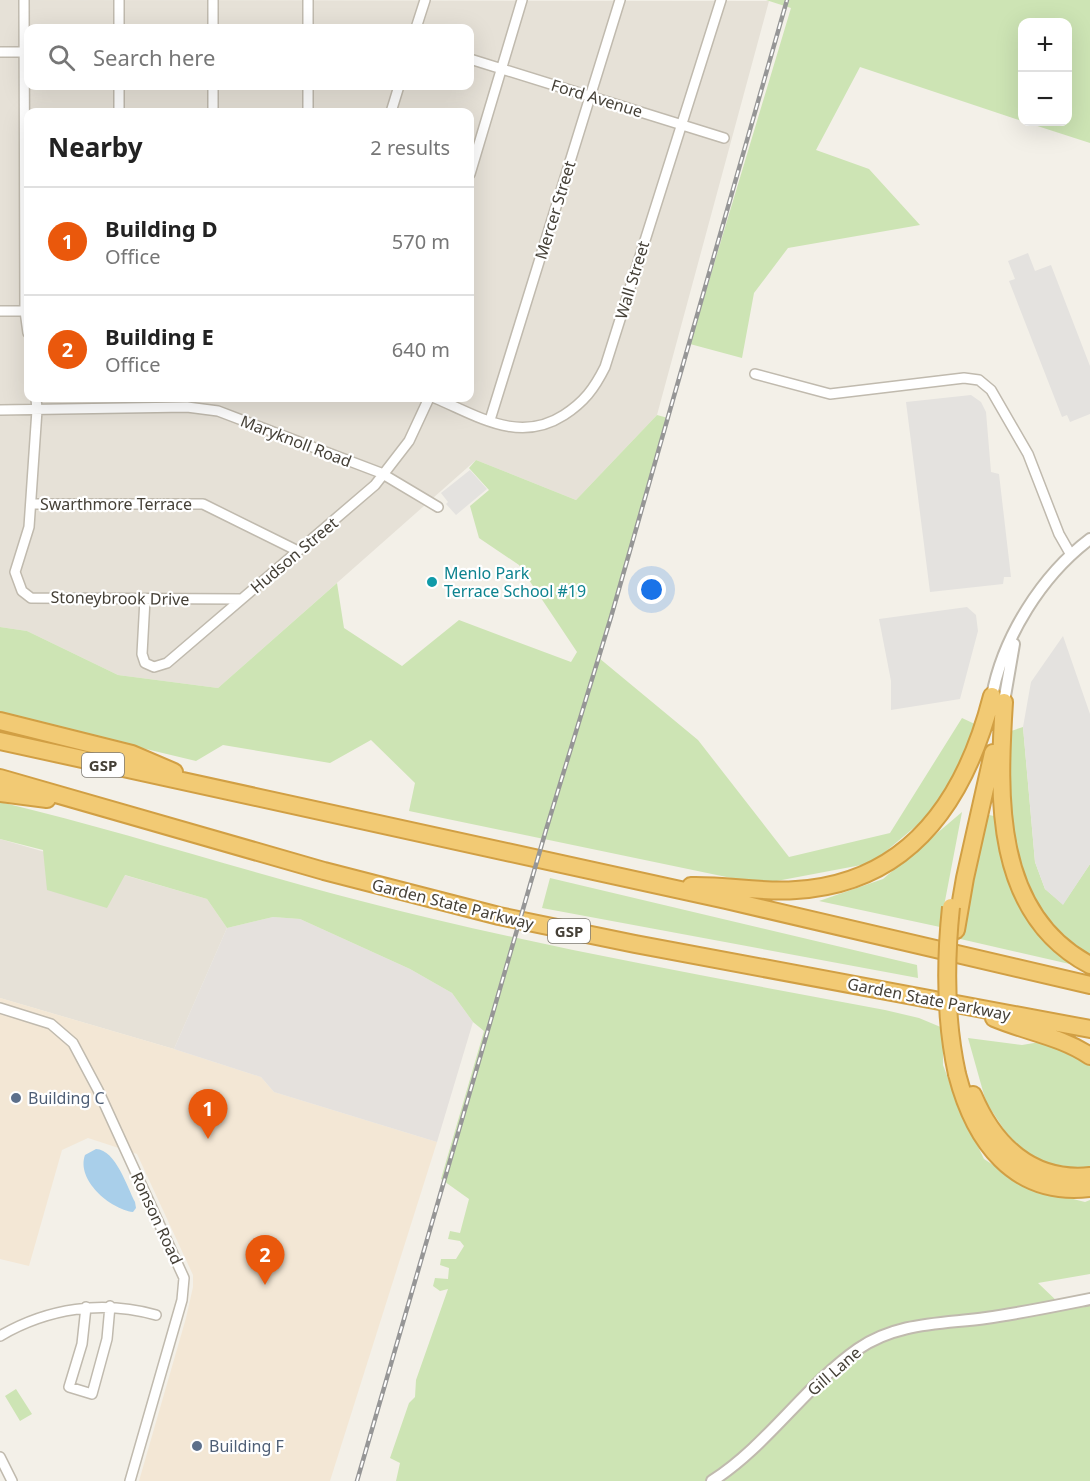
<!DOCTYPE html>
<html lang="en">
<head>
<meta charset="utf-8">
<style>
	:root { --surface:#fff; --page:#f6f6f6; --text:#222; --muted:#767676; --line:#e0e0e0; --accent:#ea580c }
	body { margin:0; font-family:"Noto Sans",sans-serif; background:var(--page); color:var(--text) }
	.controls { position:absolute; right:18px; top:18px; display:grid; overflow:hidden; border-radius:12px; box-shadow:0 6px 24px #0002 }
	.controls button { width:54px; height:54px; display:grid; place-items:center; padding:0; border:0; border-bottom:2px solid var(--line); background:var(--surface); color:var(--text); font:30px sans-serif }
	.you { position:absolute; left:652px; top:590px; width:21px; height:21px; margin:-15px; border:4px solid #fff; border-radius:50%; background:#1a73e8; box-shadow:0 0 0 9px #1a73e833 }
	.badge { display:grid; place-items:center; width:39px; height:39px; border-radius:50%; background:var(--accent); color:#fff; font-size:20px; font-weight:700 }
	.pin { position:absolute; translate:-50% -50px; filter:drop-shadow(0 2px 3px #0008) }
	.pin::after { content:''; position:absolute; top:32px; width:21px; height:18px; background:inherit; clip-path:polygon(0 0,100% 0,50% 100%) }
	.list { margin:0; padding:0; list-style:none }
	h2 { display:flex; justify-content:space-between; align-items:center; height:78px; margin:0; padding:0 24px; font-size:26px }
	h2 small { font-size:20px; font-weight:400; color:var(--muted) }
	.list li { display:grid; grid-template-columns:39px 1fr auto; gap:18px; align-items:center; box-sizing:border-box; height:108px; padding:0 24px; border-top:2px solid var(--line) }
	.list b { display:block; font-size:22px; white-space:nowrap }
	.list p { margin:0; font-size:20px; white-space:nowrap; color:var(--muted) }
	.list em { font-size:20px; font-style:normal; color:var(--muted) }
	.icon { flex:none; width:33px; height:33px; fill:none; stroke:currentColor; stroke-width:2; stroke-linecap:round; stroke-linejoin:round }
	.map { position:relative; flex:none; width:1090px; height:1481px; overflow:hidden }
	.search { position:absolute; background:var(--surface); box-shadow:0 6px 24px #0002; left:24px; top:24px; width:450px; height:66px; display:flex; align-items:center; gap:15px; box-sizing:border-box; padding:0 21px; border-radius:12px; color:var(--muted); font-size:22px }
	.panel { position:absolute; background:var(--surface); box-shadow:0 6px 24px #0002; left:24px; top:108px; width:450px; height:294px; border-radius:12px }
	.map>svg:first-child { display:block }
	.residential { fill:#e6e1d7; fill-rule:evenodd }
	.commercial { fill:#f3e7d5 }
	.industrial { fill:#e5e1dd }
	.green { fill:#cde4b4 }
	.parking { fill:#e4e2df }
	.water { fill:#a9cfea }
	.lines { fill:none; stroke-linecap:round; stroke-linejoin:round }
	.minor-casing { stroke:#c0baae; stroke-width:12 }
	.tertiary-casing { stroke:#c0baae; stroke-width:14 }
	.motorway-casing { stroke:#d19f44; stroke-width:20 }
	.minor { stroke:#fff; stroke-width:9 }
	.tertiary { stroke:#fff; stroke-width:10 }
	.motorway { stroke:#f2ca74; stroke-width:16 }
	.rail-casing { stroke:#969696; stroke-width:4.5 }
	.rail { stroke:#fff; stroke-width:2; stroke-dasharray:7; stroke-linecap:butt }
	.motorway-bridge-casing { stroke:#d19f44; stroke-width:20; stroke-linecap:butt }
	.motorway-bridge { stroke:#f2ca74; stroke-width:16 }
	.culture-dot { fill:#0f9aa8; stroke:#fff; stroke-width:2 }
	.service-dot { fill:#5c6f8a; stroke:#fff; stroke-width:2 }
	.labels { text-anchor:middle; dominant-baseline:central; stroke-width:4.5; stroke-linejoin:round; paint-order:stroke }
	.shield { fill:#fff; stroke:#7d7973; stroke-width:1.5 }
	.shield-label { font-size:15px; font-weight:bold; fill:#454037 }
	.street-label { font-size:16px; fill:#454037; stroke:#fff }
	.culture-label { font-size:16px; fill:#0d838f; stroke:#fff; text-anchor:start }
	.service-label { font-size:16px; fill:#4e5e75; stroke:#fff; text-anchor:start }
</style>
</head>
<body>
<div class="map">
<svg width="1090" height="1481" viewBox="0 0 1090 1481">
	<rect width="100%" height="100%" fill="#f3f0e8"/>
	<path class="residential" d="M 0,0 L 769,1 L 657,415 L 576,500 L 476,460 L 218,688 L 118,675 L 27,631 L 0,627 ZM 28,28 L 470,28 L 470,86 L 28,86 ZM 28,112 L 470,112 L 470,398 L 28,398 Z
		M 0,839 L 207,899 L 227,928 L 174,1049 L 0,998 Z"/>
	<path class="commercial" d="M 0,998 L 174,1049 L 261,1077 L 274,1092 L 437,1142 L 330,1481 L 139,1481 L 186,1318 L 193,1287 L 193,1275 L 137,1154 L 88,1138 L 62,1150 L 29,1266 L 0,1259 Z"/>
	<path class="industrial" d="M 273,917 L 300,919 L 410,969 L 452,993 L 473,1022 L 437,1142 L 274,1092 L 261,1077 L 174,1049 L 227,928 Z"/>
	<path class="green" d="M 766,0 L 1090,0 L 1090,143 L 1025,122 L 1068,122 L 1068,22 L 1022,22 L 1022,121 L 860,67 L 816,150 L 869,169 L 920,225 L 788,248 L 754,293 L 742,358 L 690,344 L 791,8 Z
		M 657,415 L 668,418 L 599,658 L 698,740 L 789,857 L 890,833 L 962,718 L 979,726 L 935,810 L 872,863 L 760,884 L 409,811 L 415,783 L 371,740 L 330,763 L 223,745 L 196,761 L 0,714 L 0,627 L 27,631 L 118,675 L 218,688 L 337,583 L 344,628 L 402,666 L 459,620 L 571,662 L 577,652 L 519,565 L 479,538 L 470,506 L 489,490 L 469,468 L 476,460 L 576,500 Z
		M 1023,727 L 1035,862 L 1045,889 L 1063,904 L 1090,864 L 1090,965 L 1080,960 L 1074,965 L 956,938 L 980,813 L 1003,818 L 1002,734 Z
		M 0,802 C 122,831 240,870 361,901 C 534,946 710,977 885,1010 L 919,1018 L 943,1028 L 943,1065 L 960,1110 L 984,1159 L 1029,1188 L 1085,1202 L 1090,1200 L 1090,1274 L 1038,1283 L 1060,1304 L 1090,1299 L 1090,1481 L 396,1481 L 400,1463 L 390,1458 L 409,1403 L 415,1397 L 416,1380 L 448,1289 L 440,1291 L 433,1286 L 435,1278 L 448,1279 L 449,1268 L 440,1265 L 441,1259 L 456,1259 L 464,1246 L 460,1241 L 448,1239 L 450,1231 L 460,1233 L 469,1199 L 441,1179 L 484,1031 L 473,1022 L 452,993 L 410,969 L 300,919 L 273,917 L 227,928 L 207,899 L 125,875 L 107,908 L 47,890 L 43,850 L 0,839 Z
		M 962,812 L 940,927 L 819,901 L 883,879 Z
		M 550,878 L 917,965 L 918,978 L 542,908 Z
		M 968,1038 L 1022,1045 L 1040,1042 L 1090,1063 L 1090,1170 L 1033,1162 L 1005,1131 L 986,1102 Z
		M 16,1389 L 32,1414 L 20,1421 L 5,1396 Z"/>
	<path class="parking" d="M 1028,253 L 1035,271 L 1051,265 L 1090,366 L 1090,414 L 1070,422 L 1067,415 L 1062,417 L 1009,281 L 1015,279 L 1008,261 Z
		M 971,395 L 981,402 L 986,412 L 991,472 L 999,474 L 1011,577 L 1004,577 L 1003,584 L 930,592 L 906,402 Z
		M 470,470 L 487,489 L 456,515 L 446,504 L 448,502 L 441,493 Z
		M 967,607 L 976,615 L 978,631 L 960,699 L 891,710 L 891,681 L 879,619 Z
		M 1063,636 L 1090,714 L 1090,864 L 1063,905 L 1045,889 L 1035,862 L 1023,727 L 1031,682 Z"/>
	<path class="water" d="M 96,1149 C 116,1150 127,1187 135,1202 L 136,1208 L 133,1212 C 110,1209 76,1180 85,1155 Z"/>
	<g class="lines">
		<defs>
			<path id="minor" d="M 24,0 L 25,311 L 28,333
				M 213,0 L 213,28
				M 308,0 L 308,28
				M 119,28 L 119,0
				M 416,28 L 425,0
				M 0,52 L 28,52
				M 470,59 L 724,138
				M 119,86 L 119,112
				M 213,86 L 213,112
				M 308,86 L 308,112
				M 391,112 L 399,86
				M 470,174 L 522,0
				M 0,311 L 28,311
				M 755,374 L 830,394 L 964,378 L 979,380 L 991,390 L 1028,454 L 1059,534 L 1071,555
				M 36,398 L 37,410 L 29,527 L 15,572 L 22,591 L 31,598 L 241,599
				M 435,398 C 478,416 519,444 564,415 C 584,402 594,389 605,367 L 721,0
				M 0,410 L 187,407 L 218,411 L 381,473 L 438,507
				M 490,420 L 620,0
				M 31,504 L 203,504 L 298,551
				M 145,599 L 142,654 L 145,663 L 154,667 L 167,663 L 375,485 L 409,441 L 429,398
				M 0,1008 L 51,1024 L 73,1043 L 98,1090 L 184,1278 L 182,1300 L 130,1481
				M 86,1307 L 82,1344 L 69,1387 L 92,1394 L 107,1339 L 110,1306
				M 0,1336 C 48,1308 102,1300 156,1315
				M 0,1457 L 12,1481"/>
			<path id="tertiary" d="M 992,696 C 1003,637 1042,575 1090,539
				M 1004,702 L 1014,644
				M 712,1481 C 767,1446 805,1386 858,1349 C 897,1322 942,1324 986,1318 C 1021,1313 1055,1306 1090,1299"/>
			<path id="motorway" d="M 1004,702 C 998,796 993,914 1090,965
				M 0,721 L 132,754 L 174,772
				M 0,741 L 726,900 L 1090,985
				M 0,778 L 324,871 L 499,916 L 635,944 L 1090,1029
				M 0,793 L 47,799
				M 691,886 C 726,885 761,893 796,890 C 911,883 966,798 992,696
				M 956,930 L 965,878 L 993,753
				M 994,1018 C 1027,1032 1060,1036 1090,1056
				M 957,1074 C 974,1140 1013,1197 1090,1188
				M 973,1095 C 994,1145 1032,1182 1090,1176"/>
		</defs>
		<use href="#minor" class="minor-casing"/>
		<use href="#tertiary" class="tertiary-casing"/>
		<use href="#motorway" class="motorway-casing"/>
		<use href="#minor" class="minor"/>
		<use href="#tertiary" class="tertiary"/>
		<use href="#motorway" class="motorway"/>
		<defs>
			<path id="rail" d="M 357,1481 L 546,830 L 611,617 L 787,0"/>
		</defs>
		<use href="#rail" class="rail-casing"/>
		<use href="#rail" class="rail"/>
		<defs>
			<path id="motorway-bridge" d="M 951,907 C 945,964 945,1019 957,1074"/>
		</defs>
		<use href="#motorway-bridge" class="motorway-bridge-casing"/>
		<use href="#motorway-bridge" class="motorway-bridge"/>
	</g>
	<circle class="culture-dot" cx="432" cy="582" r="6"/>
	<g class="service-dot">
		<circle cx="16" cy="1098" r="6"/>
		<circle cx="197" cy="1446" r="6"/>
	</g>
	<g class="labels">
		<g class="shield">
			<rect x="82" y="753" width="42" height="24" rx="4.5"/>
			<rect x="548" y="919" width="42" height="24" rx="4.5"/>
		</g>
		<g class="shield-label">
			<text x="103" y="765">GSP</text>
			<text x="569" y="931">GSP</text>
		</g>
		<g class="street-label">
			<text transform="translate(597 98) rotate(17)">Ford Avenue</text>
			<text transform="translate(555 210) rotate(-73)">Mercer Street</text>
			<text transform="translate(632 280) rotate(-73)">Wall Street</text>
			<text transform="translate(296 441) rotate(21)">Maryknoll Road</text>
			<text x="116" y="504">Swarthmore Terrace</text>
			<text transform="translate(294 555) rotate(-40)">Hudson Street</text>
			<text transform="translate(120 598) rotate(1)">Stoneybrook Drive</text>
			<text transform="translate(453 904) rotate(14)">Garden State Parkway</text>
			<text transform="translate(929 999) rotate(11)">Garden State Parkway</text>
			<text transform="translate(157 1218) rotate(65)">Ronson Road</text>
			<text transform="translate(834 1371) rotate(-41)">Gill Lane</text>
		</g>
		<g class="culture-label">
			<text x="444" y="573">Menlo Park<tspan x="444" dy="18">Terrace School #19</tspan></text>
		</g>
		<g class="service-label">
			<text x="28" y="1098">Building C</text>
			<text x="209" y="1446">Building F</text>
		</g>
	</g>
</svg>
<div class="controls">
<button>+</button>
<button>−</button>
</div>
<div class="you"></div>
<div class="pin badge" style="left:208px;top:1139px">1</div>
<div class="pin badge" style="left:265px;top:1285px">2</div>
<div class="search"><svg class="icon" aria-label="search" viewBox="0 0 24 24"><circle cx="10" cy="10" r="6"/><path d="M15 15l6 6"/></svg>Search here</div>
<section class="panel">
<h2>Nearby<small>2 results</small></h2>
<ul class="list">
<li><span class="badge">1</span><div><b>Building D</b><p>Office</p></div><em>570 m</em></li>
<li><span class="badge">2</span><div><b>Building E</b><p>Office</p></div><em>640 m</em></li>
</ul>
</section>
</div>
</body>
</html>
